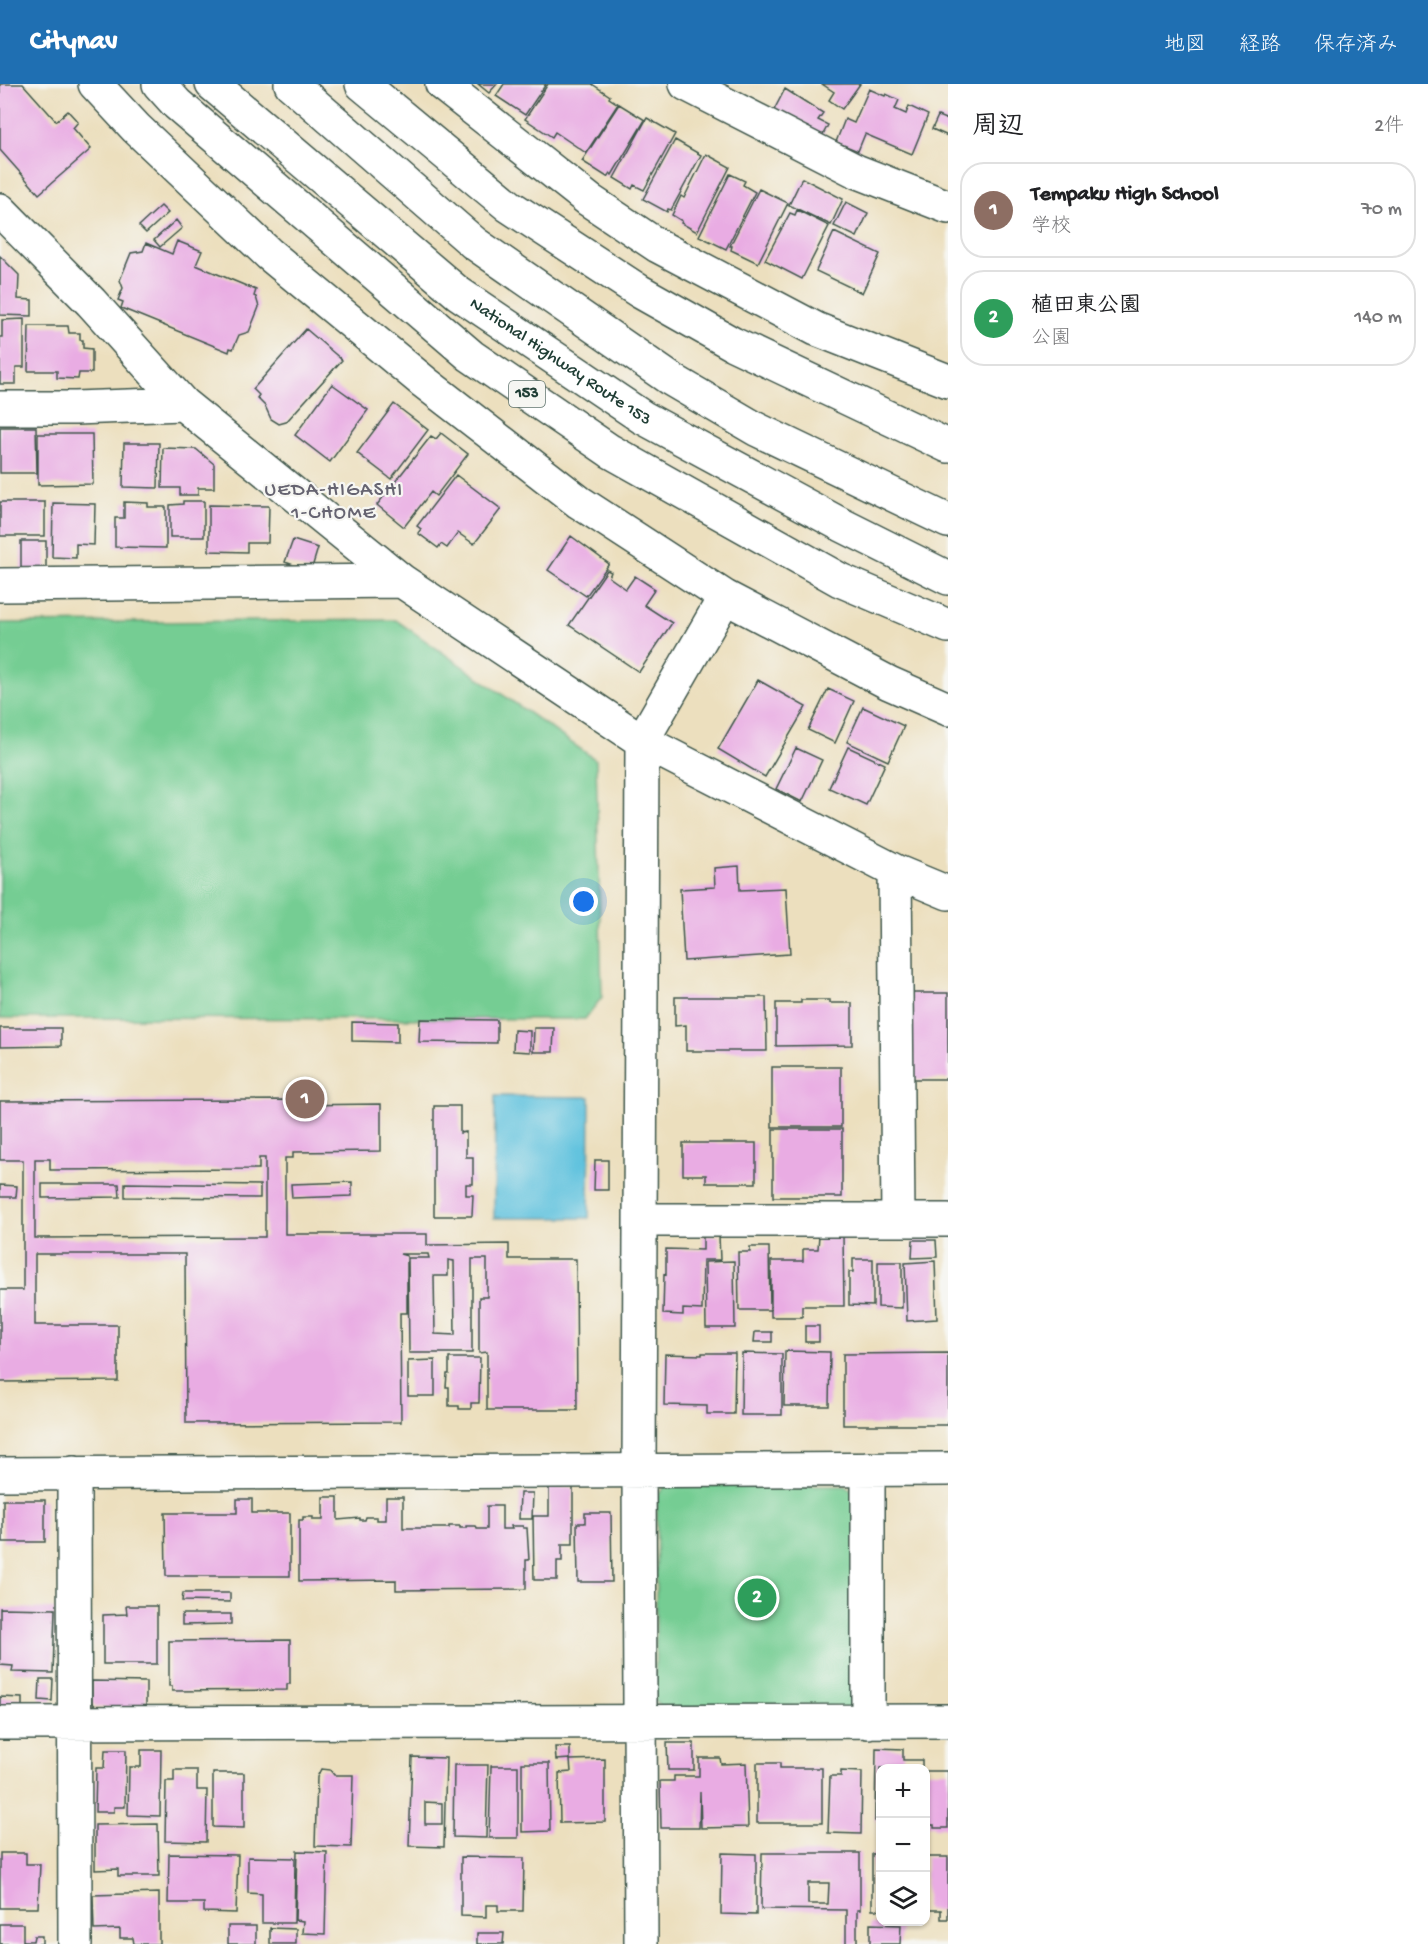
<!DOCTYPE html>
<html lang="ja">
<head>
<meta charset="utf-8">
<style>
	:root { --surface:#fff; --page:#f2f2f2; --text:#202124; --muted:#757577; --line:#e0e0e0; --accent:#1f6fb2 }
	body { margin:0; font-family:"Gochi Hand","Klee One",sans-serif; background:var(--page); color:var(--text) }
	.controls { position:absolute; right:18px; bottom:18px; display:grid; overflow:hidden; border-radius:12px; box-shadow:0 2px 4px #0004 }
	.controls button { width:54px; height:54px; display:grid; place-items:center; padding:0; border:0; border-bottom:2px solid var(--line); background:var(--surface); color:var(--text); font:30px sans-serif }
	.you { position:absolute; left:584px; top:818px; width:21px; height:21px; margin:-15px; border:4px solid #fff; border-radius:50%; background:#1a73e8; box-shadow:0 0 0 9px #1a73e833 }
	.badge { display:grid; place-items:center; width:39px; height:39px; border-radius:50%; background:var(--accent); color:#fff; font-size:20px; font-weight:700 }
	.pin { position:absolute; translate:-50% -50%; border:3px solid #fff; box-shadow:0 2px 6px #0006 }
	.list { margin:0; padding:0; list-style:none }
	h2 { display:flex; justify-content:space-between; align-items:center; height:78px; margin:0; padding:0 24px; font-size:26px }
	h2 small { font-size:20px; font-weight:400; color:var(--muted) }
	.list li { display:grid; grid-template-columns:39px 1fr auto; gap:18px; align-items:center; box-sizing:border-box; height:96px; margin:0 12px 12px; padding:0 12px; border:2px solid var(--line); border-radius:24px }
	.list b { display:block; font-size:22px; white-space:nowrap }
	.list p { margin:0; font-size:20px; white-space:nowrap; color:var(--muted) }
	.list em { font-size:20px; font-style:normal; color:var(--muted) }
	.icon { flex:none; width:33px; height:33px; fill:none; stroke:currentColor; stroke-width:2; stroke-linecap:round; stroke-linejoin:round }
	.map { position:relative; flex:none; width:948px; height:1860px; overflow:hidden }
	header { display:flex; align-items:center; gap:36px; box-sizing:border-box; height:84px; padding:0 30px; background:var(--accent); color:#fff }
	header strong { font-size:28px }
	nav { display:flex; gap:33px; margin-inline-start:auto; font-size:21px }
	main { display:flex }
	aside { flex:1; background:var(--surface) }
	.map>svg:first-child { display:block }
	.green { fill:#75cd93; stroke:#4a8564; stroke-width:1.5 }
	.water { fill:#60c2de; stroke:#408089; stroke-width:1.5 }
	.building { fill:#e9ace3; fill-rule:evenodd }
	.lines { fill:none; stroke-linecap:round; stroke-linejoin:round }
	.street-casing { stroke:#3e5549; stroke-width:36 }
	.highway-casing { stroke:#3e5549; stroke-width:36 }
	.street { stroke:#fff; stroke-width:33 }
	.highway { stroke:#fff; stroke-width:33 }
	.labels { text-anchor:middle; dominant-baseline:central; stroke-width:4.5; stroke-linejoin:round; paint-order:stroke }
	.shield { fill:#f6f6f2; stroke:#60746d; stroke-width:1.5 }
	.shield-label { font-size:16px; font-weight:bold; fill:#1f3d34 }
	.street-label { font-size:18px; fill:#1f3d34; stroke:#f6f6f2 }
	.neighbourhood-label { font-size:20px; letter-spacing:1.5px; fill:#666471; stroke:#f6f6f2 }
</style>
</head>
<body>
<header>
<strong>Citynav</strong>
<nav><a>地図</a><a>経路</a><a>保存済み</a></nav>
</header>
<main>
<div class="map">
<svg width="948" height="1860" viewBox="0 0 948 1860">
	<rect width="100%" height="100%" fill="#f6f6f2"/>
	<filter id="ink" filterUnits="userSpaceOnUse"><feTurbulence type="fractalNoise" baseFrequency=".0167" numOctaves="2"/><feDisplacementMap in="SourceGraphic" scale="12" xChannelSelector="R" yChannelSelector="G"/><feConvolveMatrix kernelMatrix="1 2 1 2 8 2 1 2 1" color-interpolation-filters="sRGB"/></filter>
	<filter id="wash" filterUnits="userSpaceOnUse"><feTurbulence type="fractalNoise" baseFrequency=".008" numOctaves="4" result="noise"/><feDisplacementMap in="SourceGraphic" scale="24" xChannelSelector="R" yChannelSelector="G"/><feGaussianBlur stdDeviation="1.35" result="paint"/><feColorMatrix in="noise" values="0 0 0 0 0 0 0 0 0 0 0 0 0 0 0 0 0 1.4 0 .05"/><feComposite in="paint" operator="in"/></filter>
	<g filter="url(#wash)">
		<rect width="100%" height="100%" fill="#ecdfbe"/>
		<path class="green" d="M 396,536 L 596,676 L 602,913 L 585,935 L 0,934 L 0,539 Z
			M 667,1401 L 846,1401 L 859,1413 L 858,1616 L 845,1629 L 667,1627 L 655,1617 L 657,1412 Z"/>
		<path class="water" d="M 495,1012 L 590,1013 L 589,1134 L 494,1134 Z"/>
		<g id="blocks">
			<path class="building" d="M 0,0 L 23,0 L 56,37 L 68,27 L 78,38 L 73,44 L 91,65 L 39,110 L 0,66 Z
				M 478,0 L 497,0 L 489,9 Z
				M 504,0 L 546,0 L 525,31 L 496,12 Z
				M 548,0 L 592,0 L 610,12 L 609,14 L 618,20 L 586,69 L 555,48 L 552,53 L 525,35 Z
				M 822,0 L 860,0 L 842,25 L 829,16 L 834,8 Z
				M 785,5 L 823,29 L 818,36 L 828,41 L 821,54 L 773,28 Z
				M 869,5 L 885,12 L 886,10 L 899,16 L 895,25 L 906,30 L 909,22 L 928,31 L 912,70 L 865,50 L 858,67 L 836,58 L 845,35 L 854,39 Z
				M 619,20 L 645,36 L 612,91 L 610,89 L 607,93 L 582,77 Z
				M 938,32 L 948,36 L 948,52 L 932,45 Z
				M 647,34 L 675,50 L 644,106 L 634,101 L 632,105 L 614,94 Z
				M 675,56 L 701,71 L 671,126 L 668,125 L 667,128 L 643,115 Z
				M 706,70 L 730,83 L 697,148 L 681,139 L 682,137 L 672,131 L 681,112 L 684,114 Z
				M 730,90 L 745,97 L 743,101 L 755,108 L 726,165 L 699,152 Z
				M 802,94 L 843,115 L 831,141 L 789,121 Z
				M 759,105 L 788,119 L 758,179 L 731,166 L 732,162 L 730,162 Z
				M 846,118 L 868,129 L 857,153 L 834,142 Z
				M 161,122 L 168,129 L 146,149 L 139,142 Z
				M 797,126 L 829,142 L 802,195 L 765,176 L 790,129 L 795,131 Z
				M 176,136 L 182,144 L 160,163 L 154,156 Z
				M 834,148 L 880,170 L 862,209 L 816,187 Z
				M 177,157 L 202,167 L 196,181 L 256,206 L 254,212 L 256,213 L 259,223 L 249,248 L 239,251 L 233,265 L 230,264 L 229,268 L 121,224 L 123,218 L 118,216 L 123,204 L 120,196 L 131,169 L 143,167 L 146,159 L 172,170 Z
				M 0,172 L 19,191 L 18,215 L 32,216 L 32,232 L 0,231 Z
				M 24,235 L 24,283 L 16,283 L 16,300 L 0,300 L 0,253 L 2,253 L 2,236 Z
				M 29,242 L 68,242 L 69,249 L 80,249 L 80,256 L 83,256 L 83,264 L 92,265 L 92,289 L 79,289 L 78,295 L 57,294 L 57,287 L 28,287 Z
				M 306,245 L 342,276 L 286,338 L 279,340 L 271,335 L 265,322 L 257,314 L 259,311 L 253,305 Z
				M 332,300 L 368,326 L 330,378 L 295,351 Z
				M 394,320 L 428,346 L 391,395 L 357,369 Z
				M 0,343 L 36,343 L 37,389 L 0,389 Z
				M 441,349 L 468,370 L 436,412 L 431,408 L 404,443 L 377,421 L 431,352 L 436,355 Z
				M 38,350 L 92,350 L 93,400 L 38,401 Z
				M 124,359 L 159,359 L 158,404 L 123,403 Z
				M 163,364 L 196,365 L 214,380 L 214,404 L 198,404 L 198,411 L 180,411 L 180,404 L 162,404 Z
				M 456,391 L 501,425 L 474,460 L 458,449 L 447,464 L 441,460 L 438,464 L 418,449 L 421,445 L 417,442 Z
				M 183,417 L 204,417 L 204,453 L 170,453 L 170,421 L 183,420 Z
				M 0,418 L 45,418 L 45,452 L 0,452 Z
				M 124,418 L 148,419 L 148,423 L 166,423 L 166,464 L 115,463 L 115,434 L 124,434 Z
				M 53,419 L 95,420 L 94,461 L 76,460 L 76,474 L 52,473 Z
				M 209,421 L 269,422 L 268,459 L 247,459 L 247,468 L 209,467 Z
				M 571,452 L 609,480 L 586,512 L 548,486 Z
				M 293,456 L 318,464 L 311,487 L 285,478 Z
				M 21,457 L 46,457 L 46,488 L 21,488 Z
				M 607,486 L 611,488 L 609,493 L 626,505 L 635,492 L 655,505 L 644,521 L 672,539 L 639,588 L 569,541 Z
				M 758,596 L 806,623 L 765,693 L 718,665 Z
				M 828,605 L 854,617 L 835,659 L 808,646 Z
				M 863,623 L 904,642 L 888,677 L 847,658 Z
				M 848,663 L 885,680 L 866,721 L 829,704 Z
				M 796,664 L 822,676 L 802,718 L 776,705 Z
				M 739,782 L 740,806 L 786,804 L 790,870 L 684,877 L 680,805 L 715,803 L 714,784 Z
				M 910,909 L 948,909 L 948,995 L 910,995 Z
				M 675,913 L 766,913 L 767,967 L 686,967 L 686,941 L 675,942 Z
				M 801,916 L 830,916 L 830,919 L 852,919 L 852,961 L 776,962 L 776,919 L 801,919 Z
				M 420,935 L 497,936 L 497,959 L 419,958 Z
				M 352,938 L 398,939 L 398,958 L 352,957 Z
				M 0,944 L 61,944 L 61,962 L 0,963 Z
				M 534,944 L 554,944 L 553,968 L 533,968 Z
				M 514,946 L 530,947 L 530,968 L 513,967 Z
				M 772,983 L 841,983 L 841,1043 L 772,1043 Z
				M 292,1016 L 292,1021 L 381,1020 L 381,1067 L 293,1068 L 293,1074 L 285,1074 L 285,1150 L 427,1150 L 427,1161 L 509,1160 L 509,1175 L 576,1175 L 577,1326 L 487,1326 L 487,1268 L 479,1269 L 479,1213 L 487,1213 L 487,1175 L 472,1175 L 472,1269 L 409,1269 L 408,1174 L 429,1174 L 428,1170 L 400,1170 L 407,1172 L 407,1229 L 400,1229 L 401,1338 L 186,1339 L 185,1170 L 35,1170 L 35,1241 L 118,1241 L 118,1297 L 0,1298 L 0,1206 L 23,1206 L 23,1076 L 0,1076 L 0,1017 ZM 259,1074 L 265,1074 L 265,1153 L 35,1154 L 35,1075 L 50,1075 L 50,1086 L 259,1085 ZM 448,1176 L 454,1177 L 455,1251 L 435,1250 L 434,1192 L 448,1192 Z
				M 434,1022 L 460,1022 L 460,1049 L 466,1048 L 466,1073 L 473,1073 L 473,1100 L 466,1100 L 466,1111 L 473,1111 L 472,1132 L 434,1132 Z
				M 773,1045 L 842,1045 L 842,1113 L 773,1113 Z
				M 683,1059 L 756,1059 L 756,1099 L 706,1099 L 706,1091 L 683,1091 Z
				M 595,1076 L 608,1076 L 608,1106 L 594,1106 Z
				M 352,1098 L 352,1112 L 292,1114 L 291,1100 Z
				M 125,1099 L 260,1101 L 260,1114 L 125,1113 Z
				M 42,1100 L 119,1100 L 120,1113 L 42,1114 Z
				M 0,1101 L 17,1102 L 16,1113 L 0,1113 Z
				M 819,1151 L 843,1151 L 844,1222 L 802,1222 L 802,1233 L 771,1233 L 771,1177 L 803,1177 L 803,1165 L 818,1165 Z
				M 703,1152 L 719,1152 L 720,1176 L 703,1176 L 702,1226 L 683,1225 L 683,1231 L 663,1230 L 664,1190 L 666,1191 L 666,1165 L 703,1166 Z
				M 913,1156 L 936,1156 L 937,1173 L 912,1174 Z
				M 750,1163 L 769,1163 L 770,1226 L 739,1226 L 738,1168 L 750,1168 Z
				M 853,1175 L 873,1175 L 873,1222 L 849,1221 L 849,1188 L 853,1188 Z
				M 734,1177 L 735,1244 L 706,1244 L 705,1178 Z
				M 935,1177 L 937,1235 L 907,1237 L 905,1179 Z
				M 878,1178 L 902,1178 L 902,1224 L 878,1223 Z
				M 805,1242 L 819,1242 L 819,1258 L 805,1258 Z
				M 755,1248 L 772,1248 L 772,1258 L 754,1258 Z
				M 785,1267 L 830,1268 L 829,1322 L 784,1322 Z
				M 702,1269 L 735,1269 L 734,1330 L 707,1330 L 707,1322 L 664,1321 L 665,1270 L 702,1271 Z
				M 742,1269 L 782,1270 L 782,1331 L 741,1331 Z
				M 948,1269 L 948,1341 L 843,1341 L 843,1270 Z
				M 449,1274 L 480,1274 L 479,1319 L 471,1319 L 471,1325 L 459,1325 L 459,1322 L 449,1322 L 449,1303 L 446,1303 L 447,1290 L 449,1290 Z
				M 435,1276 L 435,1312 L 408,1312 L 408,1277 Z
				M 549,1403 L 573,1403 L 573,1460 L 562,1460 L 562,1477 L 557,1477 L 557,1496 L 534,1496 L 533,1432 L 549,1432 Z
				M 520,1409 L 533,1409 L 532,1435 L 519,1435 Z
				M 323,1413 L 338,1413 L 338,1436 L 360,1434 L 360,1436 L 365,1436 L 366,1433 L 377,1433 L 377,1436 L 386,1436 L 386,1413 L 403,1413 L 403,1444 L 449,1444 L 449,1442 L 460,1442 L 460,1444 L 466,1444 L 466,1442 L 476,1442 L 477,1445 L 487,1445 L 487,1422 L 502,1422 L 502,1445 L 512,1445 L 511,1442 L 523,1442 L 523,1444 L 527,1444 L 529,1476 L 526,1476 L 526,1505 L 396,1506 L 396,1496 L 299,1497 L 299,1436 L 303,1436 L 303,1433 L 313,1433 L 313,1436 L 323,1436 Z
				M 237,1415 L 252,1415 L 252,1429 L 290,1429 L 290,1492 L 166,1492 L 165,1429 L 237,1429 Z
				M 3,1416 L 45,1416 L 45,1458 L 3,1458 Z
				M 585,1429 L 611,1429 L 612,1498 L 578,1498 L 577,1439 L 585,1439 Z
				M 183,1509 L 230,1509 L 230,1518 L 182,1517 Z
				M 126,1522 L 157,1522 L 157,1580 L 103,1580 L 103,1531 L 127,1530 Z
				M 0,1524 L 55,1525 L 53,1589 L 12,1588 L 13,1582 L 0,1581 Z
				M 182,1530 L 231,1530 L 231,1540 L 182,1541 Z
				M 290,1556 L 290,1600 L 287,1600 L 287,1606 L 172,1607 L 172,1602 L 169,1602 L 169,1557 Z
				M 40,1595 L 53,1595 L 52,1617 L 39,1616 Z
				M 92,1597 L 146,1598 L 146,1627 L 96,1623 L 92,1618 Z
				M 0,1613 L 22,1614 L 22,1627 L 0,1627 Z
				M 667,1659 L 694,1659 L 694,1686 L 668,1686 Z
				M 555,1663 L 570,1663 L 570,1675 L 556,1676 Z
				M 876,1664 L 903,1665 L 903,1676 L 922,1676 L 922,1684 L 880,1684 L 880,1737 L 875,1737 Z
				M 105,1666 L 126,1666 L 125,1723 L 114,1723 L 114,1728 L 95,1728 L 96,1684 L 104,1684 Z
				M 141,1666 L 161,1666 L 160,1732 L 128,1731 L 129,1683 L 141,1683 Z
				M 412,1673 L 446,1674 L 444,1763 L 409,1762 ZM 425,1718 L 442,1719 L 442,1740 L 425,1740 Z
				M 699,1674 L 720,1674 L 721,1680 L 746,1679 L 748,1743 L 701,1744 L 700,1708 L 699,1744 L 661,1744 L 660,1697 L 674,1697 L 674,1692 L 699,1692 Z
				M 605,1675 L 605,1738 L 560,1739 L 559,1689 L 571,1688 L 570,1676 Z
				M 522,1679 L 549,1679 L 550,1747 L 522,1748 Z
				M 757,1679 L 780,1679 L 780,1684 L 822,1684 L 822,1739 L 757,1739 Z
				M 454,1681 L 488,1681 L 486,1754 L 453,1753 Z
				M 491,1682 L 518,1682 L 518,1754 L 489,1754 Z
				M 321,1685 L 330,1686 L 334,1691 L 353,1691 L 351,1763 L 315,1762 L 317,1693 Z
				M 174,1686 L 197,1686 L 197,1706 L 207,1706 L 206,1758 L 165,1757 L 166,1697 L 174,1697 Z
				M 841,1687 L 862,1688 L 861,1750 L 828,1749 L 830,1692 L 841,1692 Z
				M 926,1687 L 948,1687 L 948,1744 L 934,1744 L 934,1741 L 926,1741 Z
				M 213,1689 L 244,1689 L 244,1744 L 213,1743 Z
				M 158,1740 L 159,1792 L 118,1792 L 118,1785 L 95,1786 L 95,1741 Z
				M 297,1767 L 327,1768 L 325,1850 L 302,1849 L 303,1837 L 295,1836 Z
				M 0,1769 L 26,1769 L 26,1780 L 40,1780 L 38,1824 L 0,1824 Z
				M 722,1769 L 756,1770 L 756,1831 L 721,1830 Z
				M 762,1769 L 860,1769 L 860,1826 L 857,1826 L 857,1860 L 846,1860 L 846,1826 L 761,1825 ZM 808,1799 L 829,1799 L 828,1820 L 808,1820 Z
				M 169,1770 L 238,1771 L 236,1829 L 204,1828 L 204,1819 L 168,1819 Z
				M 872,1770 L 880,1770 L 880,1826 L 872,1826 Z
				M 248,1773 L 295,1774 L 294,1839 L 262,1839 L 262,1810 L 248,1809 Z
				M 461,1773 L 524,1774 L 523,1827 L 498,1827 L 498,1821 L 486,1821 L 486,1833 L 461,1832 Z
				M 926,1773 L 948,1773 L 948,1835 L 941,1835 L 941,1826 L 926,1826 Z
				M 159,1809 L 159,1860 L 134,1860 L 133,1854 L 120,1854 L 120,1845 L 94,1846 L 93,1811 Z
				M 0,1840 L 23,1840 L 23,1860 L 0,1860 Z
				M 870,1840 L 901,1841 L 900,1860 L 870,1860 Z
				M 228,1842 L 256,1842 L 256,1860 L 228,1860 Z
				M 270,1844 L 296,1845 L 296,1860 L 270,1860 Z
				M 477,1849 L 504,1849 L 503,1860 L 477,1860 Z
				M 34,1852 L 42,1852 L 42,1860 L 24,1860 L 24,1857 L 33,1857 Z"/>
		</g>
	</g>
	<g filter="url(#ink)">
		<use href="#blocks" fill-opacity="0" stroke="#3e5549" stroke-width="1.5"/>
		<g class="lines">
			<defs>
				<path id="street" d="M 95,0 L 136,44 L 269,170 L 424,298 L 579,418 L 725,513 L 889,599 L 948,625
					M 442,0 L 589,116 L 658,162 L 816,245 L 948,297
					M 686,0 L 856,87 L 948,123
					M 0,126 L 91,218 L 183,320 L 402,497 L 642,657 L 895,787 L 948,809
					M 0,324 L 75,324 L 183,320
					M 0,501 L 402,497
					M 895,787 L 898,1136
					M 640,1136 L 948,1136
					M 74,1389 L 75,1860
					M 0,1390 L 948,1385
					M 868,1638 L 868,1385
					M 0,1639 L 948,1637
					M 641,1860 L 639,1386 L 642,657 L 725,513"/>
				<g id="highway">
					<path d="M 159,0 L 177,20 L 471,272 L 610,367 L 840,496 L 948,542"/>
					<path id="s1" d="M 212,0 L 458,209 L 642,333 L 838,439 L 948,494"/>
					<path d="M 291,0 L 474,159 L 669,294 L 756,345 L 948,437"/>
					<path d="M 362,0 L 509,122 L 639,207 L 733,260 L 948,362"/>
				</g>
			</defs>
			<use href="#street" class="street-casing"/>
			<use href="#highway" class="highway-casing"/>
			<use href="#street" class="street"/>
			<use href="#highway" class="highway"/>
		</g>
	</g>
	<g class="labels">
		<rect class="shield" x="509" y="297" width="36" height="26" rx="4.5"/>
		<g class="shield-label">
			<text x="527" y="310">153</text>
		</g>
		<g class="street-label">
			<text stroke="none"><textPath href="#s1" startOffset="446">National Highway Route 153</textPath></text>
		</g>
		<g class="neighbourhood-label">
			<text x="334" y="407">UEDA-HIGASHI<tspan x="334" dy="23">1-CHOME</tspan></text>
		</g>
	</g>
</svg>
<div class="controls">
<button>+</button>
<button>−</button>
<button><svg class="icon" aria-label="layers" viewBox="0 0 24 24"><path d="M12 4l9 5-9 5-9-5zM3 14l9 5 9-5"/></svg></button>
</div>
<div class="you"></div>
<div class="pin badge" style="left:305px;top:1015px;background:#8d6e63">1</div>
<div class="pin badge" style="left:757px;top:1514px;background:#2e9e5b">2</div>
</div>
<aside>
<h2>周辺<small>2件</small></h2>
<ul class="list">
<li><span class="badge" style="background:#8d6e63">1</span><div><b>Tempaku High School</b><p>学校</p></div><em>70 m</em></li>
<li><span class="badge" style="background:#2e9e5b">2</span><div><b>植田東公園</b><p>公園</p></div><em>140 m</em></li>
</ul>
</aside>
</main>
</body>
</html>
